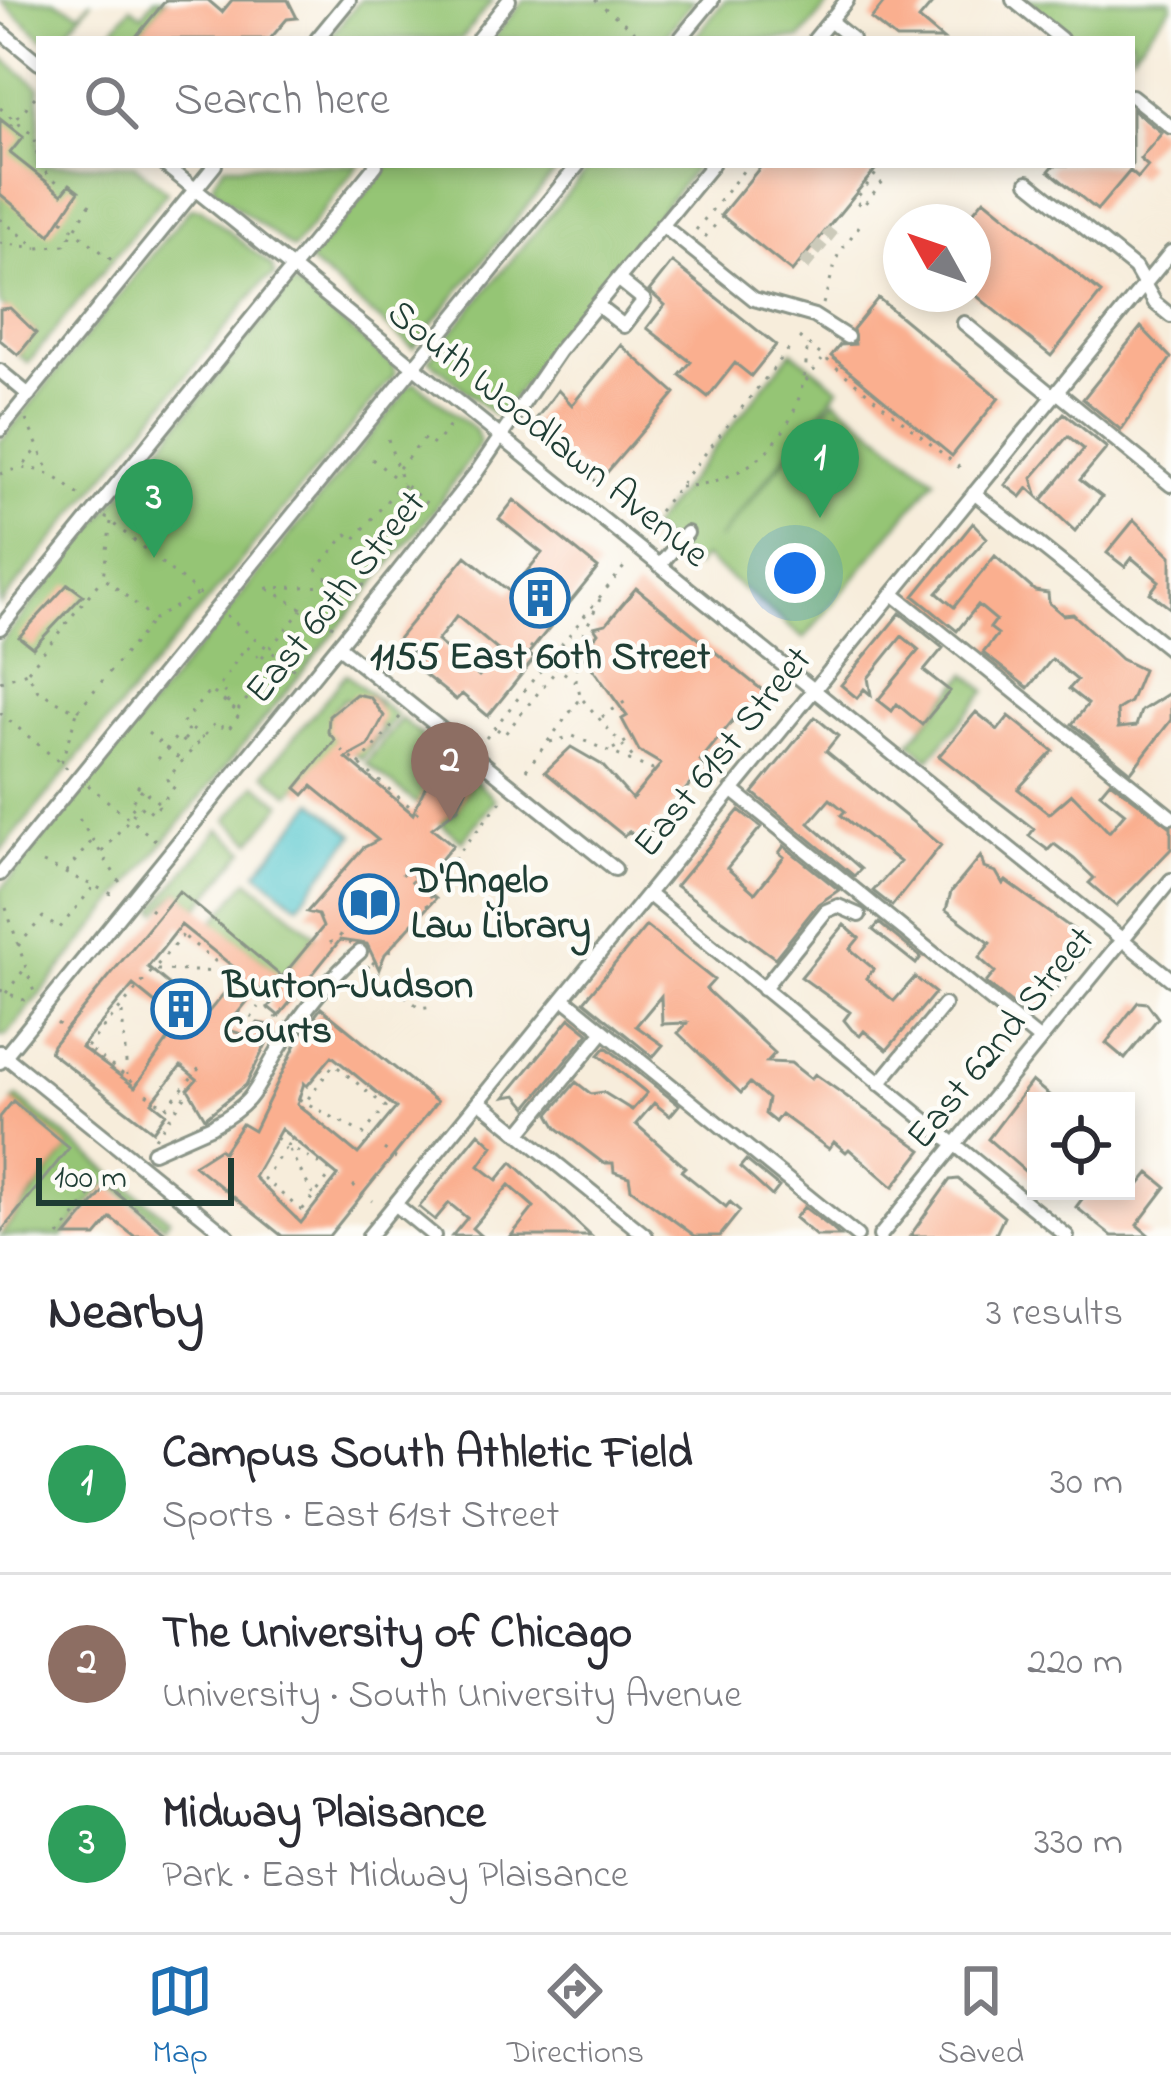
<!DOCTYPE html>
<html lang="en">
<head>
<meta charset="utf-8">
<style>
	:root { --surface:#fff; --page:#f2f2f3; --text:#2b2b33; --muted:#7c7c81; --line:#e1e1e2; --accent:#1f6fb2 }
	body { margin:0; font-family:"Indie Flower",sans-serif; background:var(--page); color:var(--text) }
	.controls { position:absolute; right:36px; bottom:36px; display:grid; overflow:hidden; border-radius:0px; box-shadow:0 6px 18px #0003 }
	.controls button { width:108px; height:108px; display:grid; place-items:center; padding:0; border:0; border-bottom:3px solid var(--line); background:var(--surface); color:var(--text); font:60px sans-serif }
	.compass { position:absolute; left:883px; top:204px; width:108px; height:108px; border-radius:50%; background:var(--surface); box-shadow:0 6px 18px #0003; rotate:310deg }
	.scale { position:absolute; left:36px; bottom:30px; width:198px; box-sizing:border-box; padding-left:12px; border:6px solid #1f3d34; border-top:0; font-size:33px; line-height:42px; white-space:nowrap; color:#1f3d34; -webkit-text-stroke:9px #fdfcf7; paint-order:stroke }
	.you { position:absolute; left:795px; top:573px; width:42px; height:42px; margin:-30px; border:9px solid #fff; border-radius:50%; background:#1a73e8; box-shadow:0 0 0 18px #1a73e833 }
	.badge { display:grid; place-items:center; width:78px; height:78px; border-radius:50%; background:var(--accent); color:#fff; font-size:39px; font-weight:700 }
	.pin { position:absolute; translate:-50% -99px; filter:drop-shadow(0 3px 6px #0008) }
	.pin::after { content:''; position:absolute; top:63px; width:42px; height:36px; background:inherit; clip-path:polygon(0 0,100% 0,50% 100%) }
	.list { margin:0; padding:0; list-style:none }
	h2 { display:flex; justify-content:space-between; align-items:center; height:156px; margin:0; padding:0 48px; font-size:51px }
	h2 small { font-size:39px; font-weight:400; color:var(--muted) }
	.list li { display:grid; grid-template-columns:78px 1fr auto; gap:36px; align-items:center; box-sizing:border-box; height:180px; padding:0 48px; border-top:3px solid var(--line) }
	.list b { display:block; font-size:45px; white-space:nowrap }
	.list p { margin:0; font-size:39px; white-space:nowrap; color:var(--muted) }
	.list em { font-size:39px; font-style:normal; color:var(--muted) }
	.icon { flex:none; width:66px; height:66px; fill:none; stroke:currentColor; stroke-width:2; stroke-linecap:round; stroke-linejoin:round }
	.map { position:relative; flex:none; width:1171px; height:1236px; overflow:hidden }
	.search { position:absolute; background:var(--surface); box-shadow:0 6px 18px #0003; left:36px; right:36px; top:36px; height:132px; display:flex; align-items:center; gap:30px; box-sizing:border-box; padding:0 42px; border-radius:0px; color:var(--muted); font-size:45px }
	.sheet { height:696px; background:var(--surface) }
	nav { display:flex; justify-content:space-around; align-items:center; box-sizing:border-box; height:168px; border-top:3px solid var(--line); background:var(--surface); font-size:33px; color:var(--muted) }
	nav a { display:grid; justify-items:center; gap:6px }
	nav .on { color:var(--accent) }
	.map>svg:first-child { display:block }
	.green { fill:#95c574; stroke:#5a8154; stroke-width:3 }
	.water { fill:#5bc9d0; stroke:#3d8382; stroke-width:3 }
	.building { fill:#faaf8f; fill-rule:evenodd }
	.lines { fill:none; stroke-linecap:round; stroke-linejoin:round }
	.minor-tunnel { stroke:#cccaba; stroke-width:12; stroke-dasharray:12 6; stroke-linecap:butt }
	.minor-casing { stroke:#8b9588; stroke-width:18 }
	.path { stroke:#8b9588; stroke-width:3; stroke-dasharray:3 9; stroke-linecap:butt }
	.minor { stroke:#fff; stroke-width:12 }
	.labels { text-anchor:middle; dominant-baseline:central; stroke-width:9; stroke-linejoin:round; paint-order:stroke }
	.street-label { font-size:39px; fill:#1f3d34; stroke:#fdfcf7 }
	.poi-label { font-size:39px; font-weight:bold; fill:#1f3d34; stroke:#fdfcf7; text-anchor:start }
</style>
</head>
<body>
<div class="map">
<svg width="1171" height="1236" viewBox="0 0 1171 1236">
	<rect width="100%" height="100%" fill="#fdfcf7"/>
	<filter id="ink" filterUnits="userSpaceOnUse"><feTurbulence type="fractalNoise" baseFrequency=".00833" numOctaves="2"/><feDisplacementMap in="SourceGraphic" scale="24" xChannelSelector="R" yChannelSelector="G"/><feConvolveMatrix kernelMatrix="1 2 1 2 8 2 1 2 1" color-interpolation-filters="sRGB"/></filter>
	<filter id="wash" filterUnits="userSpaceOnUse"><feTurbulence type="fractalNoise" baseFrequency=".004" numOctaves="4" result="noise"/><feDisplacementMap in="SourceGraphic" scale="48" xChannelSelector="R" yChannelSelector="G"/><feGaussianBlur stdDeviation="2.7" result="paint"/><feColorMatrix in="noise" values="0 0 0 0 0 0 0 0 0 0 0 0 0 0 0 0 0 1.4 0 .05"/><feComposite in="paint" operator="in"/></filter>
	<g filter="url(#wash)">
		<rect width="100%" height="100%" fill="#f7eddb"/>
		<path class="green" d="M 0,0 L 54,0 L 80,13 L 92,0 L 61,39 L 43,39 Z
			M 154,0 L 166,0 L 134,39 L 105,39 L 131,7 L 142,15 Z
			M 360,0 L 493,0 L 461,39 L 328,39 Z
			M 524,0 L 694,0 L 663,39 L 492,39 Z
			M 725,0 L 832,0 L 800,39 L 694,39 Z
			M 1023,0 L 1171,0 L 1171,6 L 1132,53 L 1132,39 L 1070,39 Z
			M 0,56 L 39,87 L 39,165 L 135,165 L 167,192 L 28,363 L 18,355 L 36,333 L 0,304 Z
			M 225,165 L 359,165 L 293,249 L 215,191 L 213,182 Z
			M 389,165 L 560,165 L 413,348 L 308,261 Z
			M 591,165 L 697,165 L 500,414 L 494,415 L 429,359 Z
			M 190,208 L 201,209 L 273,267 L 275,276 L 263,282 L 0,605 L 0,442 Z
			M 285,285 L 296,285 L 393,365 L 395,374 L 0,852 L 0,643 L 282,297 Z
			M 792,351 L 839,388 L 718,540 L 835,399 L 935,479 L 804,639 L 704,557 L 695,567 L 650,528 Z
			M 415,382 L 476,431 L 480,443 L 435,509 L 7,1035 L 0,1036 L 0,891 L 403,396 L 401,391 Z
			M 346,674 L 397,716 L 362,759 L 351,751 L 368,746 L 381,731 L 378,704 L 370,697 L 344,699 L 329,716 L 336,744 L 290,794 L 264,774 Z
			M 967,674 L 986,691 L 929,759 L 910,742 Z
			M 401,719 L 460,766 L 451,764 L 433,777 L 417,804 L 366,763 Z
			M 466,771 L 495,800 L 462,841 L 440,823 L 455,812 L 472,781 Z
			M 256,784 L 282,804 L 252,841 L 227,820 Z
			M 219,829 L 245,850 L 198,908 L 179,891 L 158,912 L 154,909 Z
			M 248,880 L 316,935 L 282,977 L 214,922 Z
			M 17,1097 L 169,1219 L 164,1226 L 108,1181 L 62,1236 L 0,1236 L 69,1148 L 13,1101 Z"/>
		<path class="water" d="M 314,802 L 354,835 L 298,905 L 257,872 Z"/>
		<g id="blocks">
			<path class="building" d="M 166,0 L 208,0 L 222,12 L 232,0 L 288,0 L 297,18 L 287,19 L 270,39 L 134,39 Z
				M 886,0 L 935,0 L 919,19 L 943,39 L 896,39 L 871,19 Z
				M 1132,109 L 1162,133 L 1140,159 L 1148,166 L 1138,178 L 1130,171 L 1097,210 L 1049,171 L 1054,165 L 1132,165 Z
				M 0,119 L 23,137 L 10,153 L 62,194 L 70,184 L 79,191 L 50,235 L 0,194 Z
				M 762,165 L 879,165 L 792,272 L 721,215 Z
				M 984,199 L 1101,293 L 1051,356 L 973,293 L 973,222 L 965,222 Z
				M 672,262 L 776,345 L 751,376 L 735,363 L 708,397 L 680,375 L 691,362 L 647,328 L 665,305 L 649,291 Z
				M 878,298 L 999,398 L 952,456 L 831,356 L 840,345 L 855,344 L 853,329 Z
				M 10,308 L 36,333 L 18,355 L 0,340 L 0,309 Z
				M 1141,327 L 1171,358 L 1121,430 L 1083,399 Z
				M 621,345 L 675,393 L 598,483 L 530,427 L 558,390 L 572,405 Z
				M 1064,413 L 1107,448 L 1080,480 L 1102,497 L 1075,531 L 1042,500 L 1084,449 L 1068,436 L 1032,478 L 1038,497 L 1028,488 L 1021,497 L 1005,485 Z
				M 514,500 L 598,568 L 528,654 L 534,659 L 488,716 L 462,694 L 456,700 L 415,667 L 421,659 L 397,640 L 466,556 L 510,592 L 542,553 L 499,519 ZM 457,616 L 500,652 L 479,676 L 437,641 Z
				M 1134,520 L 1171,556 L 1171,609 L 1150,593 L 1159,581 L 1132,558 L 1125,567 L 1107,553 Z
				M 973,523 L 987,538 L 937,593 L 954,607 L 995,556 L 1035,591 L 1048,593 L 1049,603 L 1063,615 L 1073,614 L 1121,659 L 1143,670 L 1130,702 L 1117,710 L 1118,728 L 1136,726 L 1141,711 L 1171,692 L 1171,720 L 1131,772 L 1072,724 L 1088,704 L 1069,689 L 1077,680 L 1052,659 L 1028,688 L 983,653 L 998,634 L 990,628 L 996,620 L 978,605 L 957,631 L 914,596 Z
				M 68,584 L 83,595 L 33,648 L 19,637 Z
				M 636,588 L 767,694 L 746,719 L 738,714 L 700,761 L 704,767 L 643,842 L 629,831 L 624,836 L 545,772 L 571,747 L 602,765 L 632,799 L 661,764 L 639,751 L 622,719 L 627,716 L 582,654 L 598,633 L 594,627 L 606,624 Z
				M 900,613 L 943,648 L 924,671 L 950,691 L 922,725 L 897,704 L 892,711 L 878,700 L 919,650 L 902,636 L 868,678 L 871,695 L 864,689 L 857,698 L 841,685 Z
				M 356,694 L 370,697 L 384,716 L 368,746 L 346,758 L 413,814 L 425,787 L 444,769 L 452,764 L 471,779 L 458,808 L 432,828 L 453,845 L 420,885 L 436,898 L 385,954 L 379,969 L 367,944 L 340,940 L 279,1016 L 268,1007 L 274,1000 L 258,988 L 225,1029 L 248,1036 L 258,1023 L 275,1026 L 246,1085 L 205,1118 L 188,1089 L 197,1079 L 181,1066 L 152,1102 L 166,1113 L 153,1131 L 50,1052 L 53,1045 L 179,891 L 282,977 L 323,927 L 318,915 L 307,912 L 363,848 L 378,840 L 312,786 L 304,795 L 296,788 L 335,740 L 328,732 L 329,716 ZM 181,925 L 241,973 L 206,1015 L 148,967 ZM 133,985 L 180,1023 L 135,1087 L 81,1047 Z
				M 976,712 L 998,730 L 1009,716 L 1053,751 L 1018,789 L 1049,814 L 1072,794 L 1109,832 L 1125,813 L 1100,793 L 1110,781 L 1171,827 L 1171,849 L 1116,906 L 1089,883 L 1094,878 L 1074,859 L 1054,844 L 1048,850 L 1029,836 L 1034,829 L 939,756 Z
				M 815,717 L 838,736 L 826,751 L 941,845 L 892,906 L 873,891 L 900,862 L 841,815 L 845,811 L 830,799 L 809,823 L 861,869 L 854,876 L 753,793 Z
				M 739,810 L 761,827 L 727,868 L 755,893 L 784,857 L 779,853 L 784,846 L 839,890 L 818,904 L 775,958 L 676,886 Z
				M 981,856 L 984,868 L 996,872 L 1003,884 L 1006,881 L 1085,938 L 1080,944 L 1088,950 L 1031,1019 L 986,983 L 995,972 L 979,958 L 990,943 L 946,910 L 951,892 Z
				M 879,923 L 921,957 L 916,964 L 873,930 Z
				M 844,925 L 859,938 L 850,949 L 874,969 L 866,978 L 894,1001 L 915,977 L 935,993 L 887,1050 L 864,1031 L 860,1036 L 852,1030 L 844,1020 L 850,1012 L 801,977 Z
				M 646,926 L 714,980 L 706,989 L 775,1053 L 767,1062 L 791,1063 L 811,1079 L 815,1074 L 922,1150 L 893,1187 L 849,1149 L 846,1152 L 834,1142 L 829,1149 L 781,1114 L 775,1122 L 765,1114 L 768,1099 L 750,1083 L 741,1093 L 678,1033 L 687,1023 L 662,1024 L 661,996 L 636,1026 L 663,1045 L 653,1057 L 584,1001 Z
				M 1138,1002 L 1147,1003 L 1158,1018 L 1125,1059 L 1106,1043 Z
				M 321,1008 L 437,1102 L 329,1236 L 282,1236 L 194,1165 L 219,1149 L 223,1152 L 242,1124 L 254,1131 L 301,1034 ZM 332,1056 L 396,1108 L 358,1154 L 297,1104 L 304,1083 L 307,1086 ZM 281,1129 L 338,1176 L 301,1223 L 254,1177 Z
				M 570,1018 L 589,1033 L 527,1107 L 517,1095 L 505,1097 Z
				M 606,1047 L 679,1105 L 670,1116 L 654,1103 L 636,1124 L 685,1167 L 681,1171 L 726,1207 L 730,1202 L 740,1211 L 720,1236 L 695,1236 L 631,1189 L 629,1177 L 614,1172 L 613,1163 L 603,1163 L 557,1128 L 549,1114 L 576,1082 L 591,1094 L 603,1092 L 632,1110 L 647,1093 L 599,1055 Z
				M 1032,1081 L 1056,1101 L 1036,1101 L 1036,1181 L 988,1139 Z
				M 13,1101 L 69,1148 L 0,1233 L 0,1117 Z
				M 479,1133 L 493,1146 L 479,1166 L 497,1180 L 512,1162 L 591,1236 L 511,1236 L 534,1207 L 509,1185 L 472,1228 L 481,1236 L 452,1236 L 467,1218 L 449,1203 L 435,1220 L 419,1207 Z
				M 746,1160 L 779,1187 L 772,1196 L 740,1167 Z
				M 1149,1173 L 1166,1187 L 1137,1225 L 1150,1236 L 1112,1236 L 1076,1207 L 1088,1191 L 1131,1195 Z
				M 958,1179 L 1004,1217 L 995,1236 L 910,1236 L 950,1180 Z
				M 108,1186 L 169,1236 L 134,1236 L 111,1218 L 96,1236 L 66,1236 Z
				M 804,1207 L 829,1226 L 840,1236 L 816,1236 L 795,1218 Z"/>
		</g>
	</g>
	<g filter="url(#ink)">
		<use href="#blocks" fill-opacity="0" stroke="#8b9588" stroke-width="3"/>
		<g class="lines">
			<path class="minor-tunnel" d="M 804,266 L 833,230"/>
			<defs>
				<path id="minor" d="M 1013,0 L 1061,39
					M 830,21 L 852,39
					M 0,31 L 39,63
					M 317,39 L 349,0
					M 478,39 L 509,0
					M 680,39 L 712,0
					M 815,39 L 847,0
					M 1132,96 L 1171,127
					M 165,165 L 1171,979
					M 1028,182 L 1135,268 L 1155,303 L 1171,316
					M 662,225 L 754,299 L 814,316 L 847,337
					M 597,305 L 624,326 L 644,300 L 618,279
					M 964,323 L 1053,396
					M 0,371 L 29,395
					M 1057,392 L 1171,485
					M 0,430 L 215,165
					M 974,493 L 1171,650
					M 660,565 L 687,533
					M 893,594 L 1171,817
					M 0,628 L 376,165
					M 338,646 L 615,869
					M 732,790 L 1040,1040
					M 0,874 L 578,165
					M 648,894 L 1067,1236
					M 763,989 L 826,911 L 838,906 L 859,915
					M 563,998 L 857,1236
					M 0,1052 L 228,1236
					M 0,1062 L 397,573 L 476,473 L 559,351 L 712,165
					M 879,1084 L 944,1005
					M 479,1101 L 646,1236
					M 215,1124 C 259,1100 256,1085 280,1047 C 303,1011 328,979 360,952
					M 519,1134 L 599,1037
					M 153,1152 L 212,1126
					M 395,1204 L 434,1236
					M 369,1236 L 1171,252
					M 880,1236 L 1171,880"/>
			</defs>
			<use href="#minor" class="minor-casing"/>
			<path class="path" d="M 595,0 L 644,39
				M 0,108 L 35,137 L 38,166 L 57,182
				M 10,127 L 39,92
				M 883,165 L 855,200 L 862,207 L 888,175
				M 0,219 L 38,248 L 65,245 L 90,204
				M 62,220 L 114,262
				M 696,230 L 748,165
				M 705,237 L 723,216
				M 0,243 L 37,248
				M 823,304 L 838,255 L 862,222
				M 799,337 L 965,472
				M 806,381 L 822,360
				M 26,420 L 49,471
				M 388,439 L 416,526
				M 372,459 L 398,480
				M 25,464 L 38,448
				M 399,468 L 425,438 L 434,445 L 454,421
				M 0,474 C 37,459 57,477 85,500
				M 406,486 L 431,507
				M 680,487 C 762,482 807,422 807,344
				M 105,517 L 206,599
				M 111,522 L 103,577 L 154,619 L 199,593
				M 644,530 L 789,349
				M 266,588 L 369,585
				M 268,589 L 335,627
				M 226,615 L 298,673
				M 313,615 L 336,587 L 317,569 L 347,534 L 354,540 L 402,483
				M 530,646 L 547,660
				M 262,657 L 302,610
				M 28,671 L 101,580
				M 0,681 L 27,672 L 38,691 L 77,712 L 61,763
				M 576,681 L 578,645 L 602,595
				M 583,700 L 636,761
				M 227,703 L 230,698 L 219,687 L 246,646 L 272,668 L 238,710
				M 78,710 L 153,620
				M 0,713 L 68,769
				M 602,717 L 626,701
				M 497,729 L 504,735 L 558,668 L 550,662
				M 148,733 L 181,760
				M 486,738 L 628,562
				M 184,740 L 193,730 L 203,738
				M 550,742 L 573,736 L 655,771
				M 613,749 L 632,738
				M 342,750 L 420,815
				M 158,759 L 177,736 L 191,749
				M 359,765 L 400,717
				M 526,770 L 581,698 L 577,683 L 558,668
				M 88,785 L 159,843
				M 137,785 L 159,803
				M 142,789 L 129,805 L 137,812 L 144,805 L 153,813 L 175,786 L 167,779 L 216,722 L 227,731 L 240,714 L 210,690 L 181,725 L 191,733
				M 79,819 L 123,887
				M 102,852 L 134,813
				M 43,863 L 116,896
				M 403,868 L 430,889 L 501,801
				M 66,872 L 91,842
				M 6,908 L 35,995
				M 150,909 L 156,914
				M 176,930 L 239,980
				M 330,943 L 339,935 L 351,944
				M 18,946 L 43,917 L 59,929 L 94,886
				M 372,962 L 377,966 L 433,898 L 400,872 L 403,867
				M 367,966 L 420,1008 L 433,1006
				M 157,970 L 228,972
				M 0,990 L 29,1002
				M 251,990 L 283,1024
				M 6,993 L 23,971
				M 122,1013 L 127,1075
				M 251,1018 L 259,1007
				M 57,1023 L 65,1030
				M 82,1044 L 139,1086
				M 87,1047 L 183,935
				M 147,1094 L 166,1108 L 201,1066
				M 299,1099 L 371,1138
				M 301,1108 L 334,1064 L 386,1107 L 364,1133
				M 155,1138 L 187,1094 L 182,1089
				M 276,1138 L 339,1176
				M 292,1138 L 264,1179 L 302,1211
				M 384,1149 L 402,1163
				M 289,1150 L 313,1194
				M 353,1185 L 372,1201
				M 295,1219 L 332,1173
				M 59,1236 L 109,1171
				M 281,1236 L 282,1236"/>
			<use href="#minor" class="minor"/>
		</g>
	</g>
	<defs>
		<symbol id="building-ring" viewBox="-11 -11 22 22"><circle r="9.5" fill="#fdfcf7" stroke="#1f6fb2" stroke-width="1.5"/><path d="M-4-6H4V6H1V3H-1V6H-4ZM-2.5-4.3h1.7v1.8h-1.7ZM.8-4.3h1.7v1.8H.8ZM-2.5-1h1.7V.8h-1.7ZM.8-1h1.7V.8H.8Z" fill="#1f6fb2"/></symbol>
		<symbol id="library-ring" viewBox="-11 -11 22 22"><circle r="9.5" fill="#fdfcf7" stroke="#1f6fb2" stroke-width="1.5"/><path d="M-6-4Q-3-5.5-.7-3.5V5Q-3 3-6 4ZM6-4Q3-5.5 .7-3.5V5Q3 3 6 4Z" fill="#1f6fb2"/></symbol>
	</defs>
	<g fill-rule="evenodd">
		<use href="#building-ring" x="507" y="565" width="66" height="66"/>
		<use href="#library-ring" x="336" y="871" width="66" height="66"/>
		<use href="#building-ring" x="148" y="976" width="66" height="66"/>
	</g>
	<g class="labels">
		<g class="street-label">
			<text transform="translate(547 435) rotate(39)">South Woodlawn Avenue</text>
			<text transform="translate(337 598) rotate(-51)">East 60th Street</text>
			<text transform="translate(724 753) rotate(-51)">East 61st Street</text>
			<text transform="translate(1002 1039) rotate(-51)">East 62nd Street</text>
		</g>
		<g class="poi-label">
			<text x="540" y="658" text-anchor="middle">1155 East 60th Street</text>
			<text x="411" y="882">D'Angelo<tspan x="411" dy="45">Law Library</tspan></text>
			<text x="223" y="987">Burton-Judson<tspan x="223" dy="45">Courts</tspan></text>
		</g>
	</g>
</svg>
<div class="controls">
<button><svg class="icon" aria-label="locate" viewBox="0 0 24 24"><circle cx="12" cy="12" r="6"/><path d="M12 2v4M12 18v4M2 12h4M18 12h4"/></svg></button>
</div>
<svg class="compass" viewBox="-18 -18 36 36"><path d="M0-13l5 13h-10z" fill="#e53935"/><path d="M0 13l5-13h-10z" fill="#7c7c81"/></svg>
<div class="scale">100 m</div>
<div class="you"></div>
<div class="pin badge" style="left:820px;top:518px;background:#2e9e5b">1</div>
<div class="pin badge" style="left:450px;top:821px;background:#8d6e63">2</div>
<div class="pin badge" style="left:154px;top:558px;background:#2e9e5b">3</div>
<div class="search"><svg class="icon" aria-label="search" viewBox="0 0 24 24"><circle cx="10" cy="10" r="6"/><path d="M15 15l6 6"/></svg>Search here</div>
</div>
<section class="sheet">
<h2>Nearby<small>3 results</small></h2>
<ul class="list">
<li><span class="badge" style="background:#2e9e5b">1</span><div><b>Campus South Athletic Field</b><p>Sports · East 61st Street</p></div><em>30 m</em></li>
<li><span class="badge" style="background:#8d6e63">2</span><div><b>The University of Chicago</b><p>University · South University Avenue</p></div><em>220 m</em></li>
<li><span class="badge" style="background:#2e9e5b">3</span><div><b>Midway Plaisance</b><p>Park · East Midway Plaisance</p></div><em>330 m</em></li>
</ul>
</section>
<nav>
<a class="on"><svg class="icon" aria-label="map" viewBox="0 0 24 24"><path d="M3 6l6-2 6 2 6-2v14l-6 2-6-2-6 2zM9 4v14M15 6v14"/></svg>Map</a>
<a><svg class="icon" aria-label="directions" viewBox="0 0 24 24"><path d="M12 3l9 9-9 9-9-9zM9 14v-3h6M13 9l2 2-2 2"/></svg>Directions</a>
<a><svg class="icon" aria-label="saved" viewBox="0 0 24 24"><path d="M7 4h10v16l-5-4-5 4z"/></svg>Saved</a>
</nav>
</body>
</html>
